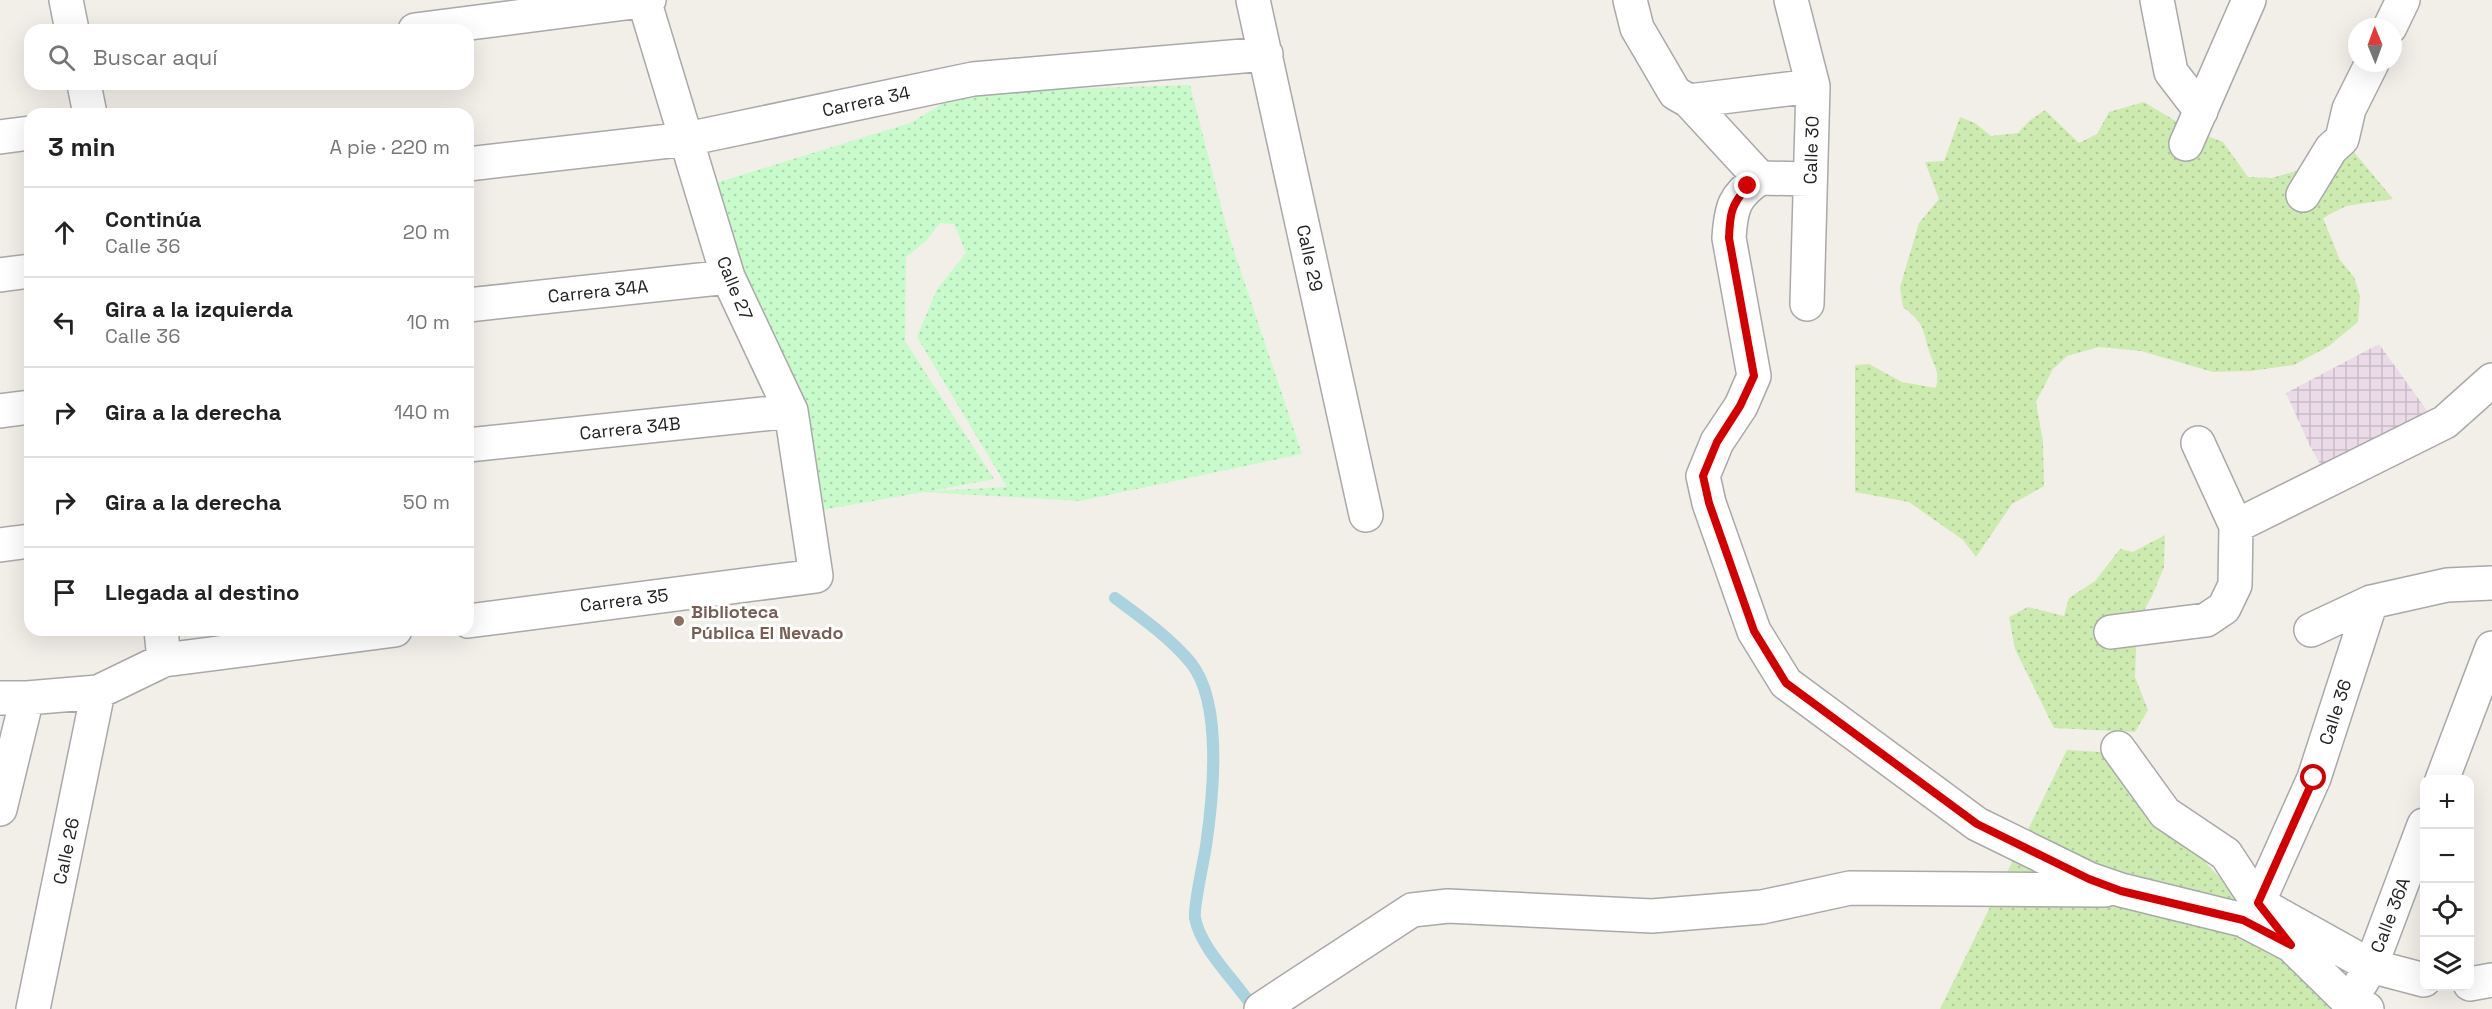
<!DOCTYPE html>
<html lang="es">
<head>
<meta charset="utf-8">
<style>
	:root { --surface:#fff; --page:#f2f2f2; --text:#222; --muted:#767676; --line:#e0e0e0 }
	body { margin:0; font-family:"Space Grotesk",sans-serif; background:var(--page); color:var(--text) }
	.controls { position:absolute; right:18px; bottom:18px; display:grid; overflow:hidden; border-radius:12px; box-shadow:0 6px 24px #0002 }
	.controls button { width:54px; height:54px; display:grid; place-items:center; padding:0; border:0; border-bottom:2px solid var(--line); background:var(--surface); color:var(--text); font:30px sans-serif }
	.compass { position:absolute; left:2348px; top:18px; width:54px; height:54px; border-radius:50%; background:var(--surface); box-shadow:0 6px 24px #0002; rotate:359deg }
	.stop { position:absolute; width:18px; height:18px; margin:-14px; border:4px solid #d40000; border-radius:50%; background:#fff }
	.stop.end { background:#d40000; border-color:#fff; box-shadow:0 2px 6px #0008 }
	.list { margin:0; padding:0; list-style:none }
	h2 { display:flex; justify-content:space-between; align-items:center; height:78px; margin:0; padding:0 24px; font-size:26px }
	h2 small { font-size:20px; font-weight:400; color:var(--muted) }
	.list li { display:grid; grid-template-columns:39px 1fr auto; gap:18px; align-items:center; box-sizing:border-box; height:90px; padding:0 24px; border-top:2px solid var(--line) }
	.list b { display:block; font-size:22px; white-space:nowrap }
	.list p { margin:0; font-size:20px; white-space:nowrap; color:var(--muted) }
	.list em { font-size:20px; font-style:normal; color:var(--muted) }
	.icon { flex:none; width:33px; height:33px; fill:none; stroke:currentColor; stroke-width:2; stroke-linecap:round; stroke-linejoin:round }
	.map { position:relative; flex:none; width:2492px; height:1009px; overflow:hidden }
	.search { position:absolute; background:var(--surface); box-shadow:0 6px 24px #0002; left:24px; top:24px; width:450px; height:66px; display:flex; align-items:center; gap:15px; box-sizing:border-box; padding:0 21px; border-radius:18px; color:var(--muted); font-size:22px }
	.panel { position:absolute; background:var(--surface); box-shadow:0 6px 24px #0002; left:24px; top:108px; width:450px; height:528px; border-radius:18px }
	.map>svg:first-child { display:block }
	.industrial { fill:url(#industrial-grid) }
	.grass { fill:url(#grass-dots) }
	.park { fill:url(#park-dots); fill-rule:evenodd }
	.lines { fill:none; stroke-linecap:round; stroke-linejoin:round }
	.stream { stroke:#aad3df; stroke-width:12 }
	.street-casing { stroke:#a9a9a9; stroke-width:36 }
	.street { stroke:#fff; stroke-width:33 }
	.route { stroke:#d40000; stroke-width:8 }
	.education-dot { fill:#8d6e63; stroke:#fff; stroke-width:2 }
	.labels { text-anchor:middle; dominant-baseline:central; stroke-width:6; stroke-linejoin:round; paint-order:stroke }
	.street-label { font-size:18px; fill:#222; stroke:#fff }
	.education-label { font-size:18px; font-weight:bold; fill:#785e54; stroke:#fff; text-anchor:start }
</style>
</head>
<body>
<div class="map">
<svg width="2492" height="1009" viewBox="0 0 2492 1009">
	<defs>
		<pattern id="industrial-grid" width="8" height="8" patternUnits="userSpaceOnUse" patternTransform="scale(1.5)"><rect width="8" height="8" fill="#ebdbe8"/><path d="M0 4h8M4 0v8" fill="none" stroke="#c9bcc7"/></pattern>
		<pattern id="grass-dots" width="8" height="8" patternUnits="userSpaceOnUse" patternTransform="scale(1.5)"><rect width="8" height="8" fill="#cdebb0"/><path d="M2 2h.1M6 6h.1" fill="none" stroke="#b0c997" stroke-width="1.8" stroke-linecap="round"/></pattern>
		<pattern id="park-dots" width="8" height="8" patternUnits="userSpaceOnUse" patternTransform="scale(1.5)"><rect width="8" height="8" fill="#c8facc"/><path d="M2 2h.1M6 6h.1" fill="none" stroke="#acd6af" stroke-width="1.8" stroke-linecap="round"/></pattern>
	</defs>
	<rect width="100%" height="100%" fill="#f2efe9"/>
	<path class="industrial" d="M 2379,344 L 2428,412 L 2324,471 L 2310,446 L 2286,393 Z"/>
	<path class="grass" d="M 2144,102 L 2187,128 L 2223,142 L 2248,177 L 2272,178 L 2313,166 L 2344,140 L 2393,199 L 2346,206 L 2323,218 L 2340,260 L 2354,277 L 2360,296 L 2358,322 L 2329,346 L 2294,365 L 2250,371 L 2213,372 L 2141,351 L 2099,347 L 2067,356 L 2053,369 L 2036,402 L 2043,442 L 2044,486 L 2012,504 L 1976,557 L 1963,540 L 1909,502 L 1855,492 L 1855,365 L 1869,364 L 1902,382 L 1936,388 C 1940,370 1934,367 1929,351 C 1922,326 1924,324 1903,307 L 1900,287 L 1919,223 L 1939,199 L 1925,162 L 1944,161 L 1960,117 L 1975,123 L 1991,136 L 2018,133 L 2029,121 L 2045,110 L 2079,143 L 2097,134 L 2109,112 Z
		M 2165,535 L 2164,567 L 2152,596 L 2137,623 L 2135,677 L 2148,710 L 2135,732 L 2054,728 L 2015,649 L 2009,617 L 2028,607 L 2064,616 L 2069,598 L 2095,581 L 2120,549 L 2133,552 Z
		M 2067,750 L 2101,752 L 2344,1009 L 1940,1009 Z"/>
	<path class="park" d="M 984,79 L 1069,89 L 1190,85 L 1228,233 L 1302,454 L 1080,501 L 924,492 L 816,511 L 709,185 L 910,123 ZM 940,223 L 954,224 L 966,253 L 937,289 L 917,337 L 1007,487 L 931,491 L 994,479 L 905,341 L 906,257 L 926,241 Z"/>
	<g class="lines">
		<path class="stream" d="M 1115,598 C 1142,618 1169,637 1191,663 C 1223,703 1213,798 1206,846 C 1204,860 1193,908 1195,918 C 1201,950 1237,982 1254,1009"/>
		<defs>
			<path id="street" d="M 66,0 L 72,30
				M 1253,0 L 1366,515
				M 1630,0 L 1637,28 L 1675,93 L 1689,101 L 1813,86
				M 1791,0 L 1813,86 L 1807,304
				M 2157,0 L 2171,72 L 2201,111
				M 2390,27 L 2403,0
				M 415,30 L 649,0
				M 84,84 L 90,114
				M 1689,101 L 1760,178
				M 0,137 L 30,133
				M 2186,144 L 2249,0
				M 468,164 L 687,139 L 973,79 L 1266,54
				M 1810,179 L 1760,178 C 1734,196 1731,207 1729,238 L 1754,376 L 1741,406 L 1717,442 L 1703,476 L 1709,503 L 1754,631 L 1786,683 L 1977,824 L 2089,879 L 2121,890 L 2243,920 L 2291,945 L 2350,1003 L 2367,1009
				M 2303,195 L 2331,149 L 2342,139 L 2349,109 L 2372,63
				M 0,275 L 30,271
				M 468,305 L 728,277
				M 0,411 L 30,407
				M 468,445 L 791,411
				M 2236,526 L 2445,422 L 2492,380
				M 0,545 L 30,541
				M 468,621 L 816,576 L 791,411 L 728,277 L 644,0
				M 161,630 L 164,660
				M 2311,630 L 2371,602 L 2447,585 L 2492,583
				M 2111,632 L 2206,620 L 2224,608 L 2235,585 L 2236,526 L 2198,443
				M 0,698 L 27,698 L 98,692 L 164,660 L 395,630
				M 2118,748 L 2165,813 L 2226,854 L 2258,903 L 2371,966 L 2424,980
				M 2442,780 L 2492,648
				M 0,809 L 27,698
				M 2270,918 L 2258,903 L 2314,778 L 2371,602
				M 2361,983 L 2371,966 L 2424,825
				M 2470,984 L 2492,980
				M 33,1009 L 98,692
				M 1261,1009 L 1412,910 L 1448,906 L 1652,916 L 1762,907 L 1850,888 L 2105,890"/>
		</defs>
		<use href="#street" class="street-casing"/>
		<use href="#street" class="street"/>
	</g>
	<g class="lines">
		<path class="route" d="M 1748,186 C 1731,205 1730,213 1729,238 L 1754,376 L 1740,406 L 1717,442 L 1703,476 L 1709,503 L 1754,631 L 1786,683 L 1977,824 L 2089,879 L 2121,891 L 2243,920 L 2291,945 L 2258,903 L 2314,778"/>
	</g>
	<circle class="education-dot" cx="679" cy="621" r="6"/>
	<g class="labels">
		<g class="street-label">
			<text transform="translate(866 101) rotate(-12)">Carrera 34</text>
			<text transform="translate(1811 150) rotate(-88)">Calle 30</text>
			<text transform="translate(1310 258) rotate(78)">Calle 29</text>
			<text transform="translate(735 288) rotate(68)">Calle 27</text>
			<text transform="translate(598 291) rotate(-6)">Carrera 34A</text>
			<text transform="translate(630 428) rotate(-6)">Carrera 34B</text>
			<text transform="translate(624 600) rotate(-7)">Carrera 35</text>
			<text transform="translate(2335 712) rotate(-72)">Calle 36</text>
			<text transform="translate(66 851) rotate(-78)">Calle 26</text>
			<text transform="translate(2390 915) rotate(-69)">Calle 36A</text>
		</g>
		<g class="education-label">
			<text x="691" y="611">Biblioteca<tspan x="691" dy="21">Pública El Nevado</tspan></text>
		</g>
	</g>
</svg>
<div class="controls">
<button>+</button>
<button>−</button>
<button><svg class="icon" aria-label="locate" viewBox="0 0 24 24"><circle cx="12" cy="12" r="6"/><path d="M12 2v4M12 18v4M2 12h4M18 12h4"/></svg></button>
<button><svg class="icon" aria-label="layers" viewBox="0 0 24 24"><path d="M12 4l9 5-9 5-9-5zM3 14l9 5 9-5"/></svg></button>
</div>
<svg class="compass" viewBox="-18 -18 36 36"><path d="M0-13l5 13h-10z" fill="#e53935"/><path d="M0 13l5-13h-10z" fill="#767676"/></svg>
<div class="stop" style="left:2314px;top:778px"></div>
<div class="stop end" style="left:1748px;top:186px"></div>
<div class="search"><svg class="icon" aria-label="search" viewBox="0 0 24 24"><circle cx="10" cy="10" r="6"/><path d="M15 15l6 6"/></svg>Buscar aquí</div>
<section class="panel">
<h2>3 min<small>A pie · 220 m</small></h2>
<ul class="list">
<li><svg class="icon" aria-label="ahead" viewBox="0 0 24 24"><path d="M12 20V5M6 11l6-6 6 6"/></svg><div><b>Continúa</b><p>Calle 36</p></div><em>20 m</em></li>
<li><svg class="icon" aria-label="left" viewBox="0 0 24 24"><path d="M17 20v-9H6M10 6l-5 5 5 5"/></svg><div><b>Gira a la izquierda</b><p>Calle 36</p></div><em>10 m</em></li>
<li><svg class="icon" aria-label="right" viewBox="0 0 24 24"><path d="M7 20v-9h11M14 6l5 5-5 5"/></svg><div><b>Gira a la derecha</b></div><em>140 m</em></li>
<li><svg class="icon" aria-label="right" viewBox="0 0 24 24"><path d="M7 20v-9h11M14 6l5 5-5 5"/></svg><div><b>Gira a la derecha</b></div><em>50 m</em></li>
<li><svg class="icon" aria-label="arrive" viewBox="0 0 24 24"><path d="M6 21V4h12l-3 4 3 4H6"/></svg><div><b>Llegada al destino</b></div></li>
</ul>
</section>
</div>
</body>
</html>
